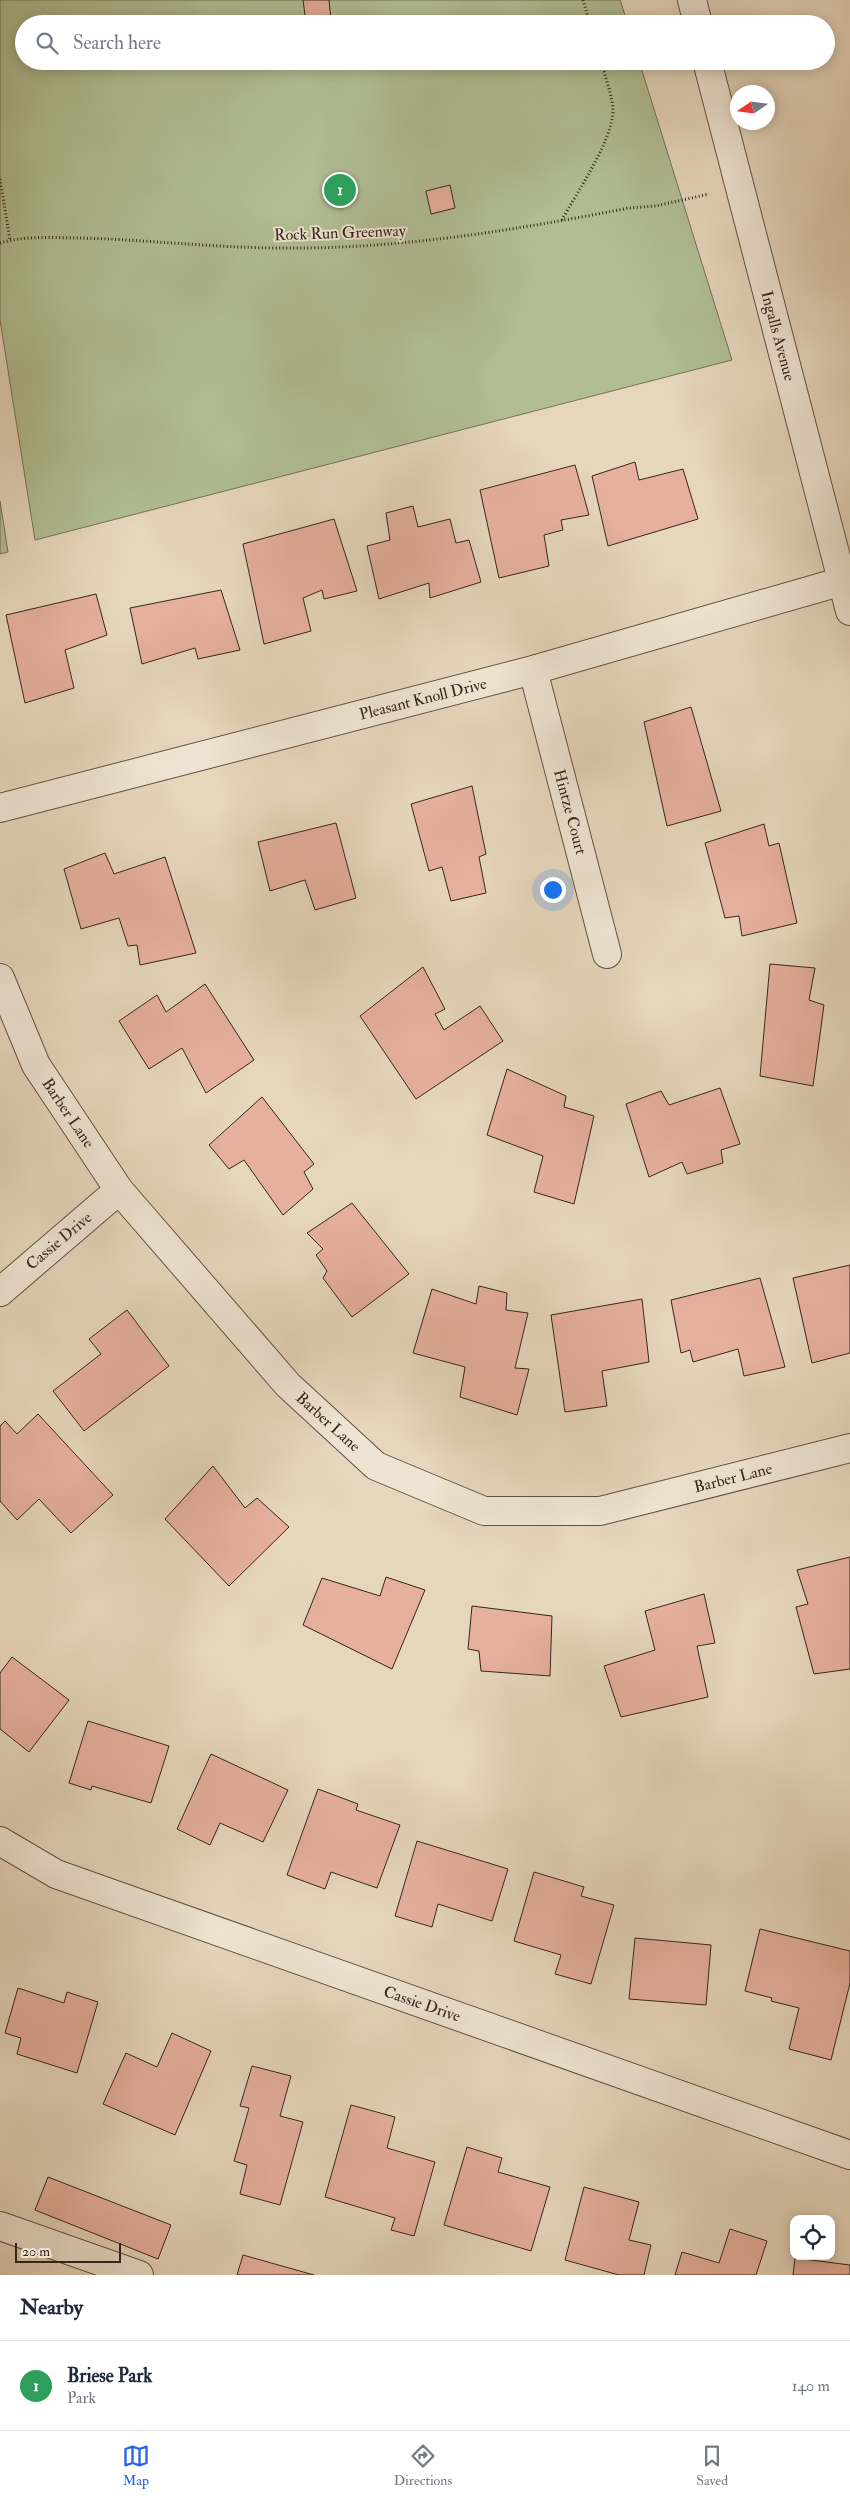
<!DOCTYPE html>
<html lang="en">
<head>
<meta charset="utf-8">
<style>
	:root { --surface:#fff; --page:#f2f2f3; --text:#1f2937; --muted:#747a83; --line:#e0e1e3; --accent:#2563eb }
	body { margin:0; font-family:"IM FELL Double Pica",serif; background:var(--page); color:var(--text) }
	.controls { position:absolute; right:15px; bottom:15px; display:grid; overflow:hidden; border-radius:10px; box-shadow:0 2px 12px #0003 }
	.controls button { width:45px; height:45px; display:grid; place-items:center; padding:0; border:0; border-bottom:1px solid var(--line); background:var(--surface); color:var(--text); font:25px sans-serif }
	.compass { position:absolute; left:730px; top:85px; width:45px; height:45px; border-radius:50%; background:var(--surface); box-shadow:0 2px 12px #0003; rotate:257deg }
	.scale { position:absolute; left:15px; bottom:12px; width:106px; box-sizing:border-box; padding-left:5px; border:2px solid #37251b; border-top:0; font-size:14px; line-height:18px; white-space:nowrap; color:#37251b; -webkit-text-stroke:4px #efe4d3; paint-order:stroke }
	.you { position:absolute; left:552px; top:889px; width:18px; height:18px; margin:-12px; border:4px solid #fff; border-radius:50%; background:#1a73e8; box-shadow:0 0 0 8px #1a73e833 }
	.badge { display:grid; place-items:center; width:32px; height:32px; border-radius:50%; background:var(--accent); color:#fff; font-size:16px; font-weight:700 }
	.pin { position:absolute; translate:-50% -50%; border:2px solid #fff; box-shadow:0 1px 5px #0006 }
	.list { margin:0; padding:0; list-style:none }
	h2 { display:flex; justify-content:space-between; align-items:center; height:65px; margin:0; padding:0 20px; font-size:21px }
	h2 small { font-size:16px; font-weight:400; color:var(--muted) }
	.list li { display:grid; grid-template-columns:32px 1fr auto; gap:15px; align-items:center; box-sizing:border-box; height:90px; padding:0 20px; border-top:1px solid var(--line) }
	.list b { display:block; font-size:19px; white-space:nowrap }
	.list p { margin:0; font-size:16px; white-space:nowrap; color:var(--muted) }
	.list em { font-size:16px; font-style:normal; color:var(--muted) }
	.icon { flex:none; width:28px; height:28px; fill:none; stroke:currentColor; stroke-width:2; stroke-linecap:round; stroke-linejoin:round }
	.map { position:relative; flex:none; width:850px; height:2275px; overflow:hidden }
	.search { position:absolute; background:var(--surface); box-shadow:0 2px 12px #0003; left:15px; right:15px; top:15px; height:55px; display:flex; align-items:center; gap:12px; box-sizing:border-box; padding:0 18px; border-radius:28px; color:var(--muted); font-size:19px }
	.sheet { height:155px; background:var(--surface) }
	nav { display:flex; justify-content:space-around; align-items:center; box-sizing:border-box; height:70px; border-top:1px solid var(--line); background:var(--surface); font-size:14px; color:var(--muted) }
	nav a { display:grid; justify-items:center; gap:2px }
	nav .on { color:var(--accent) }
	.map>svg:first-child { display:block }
	.green { fill:#b1be94; stroke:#747258 }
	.building { fill:#e6b09e; stroke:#37251b }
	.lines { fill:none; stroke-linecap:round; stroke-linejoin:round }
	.minor-casing { stroke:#635143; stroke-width:30 }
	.tertiary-casing { stroke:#635143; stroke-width:30 }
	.path { stroke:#37251b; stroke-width:3; stroke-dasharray:1 2.5; stroke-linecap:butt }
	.minor { stroke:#efe4d3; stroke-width:28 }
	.tertiary { stroke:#efe4d3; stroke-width:28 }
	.labels { text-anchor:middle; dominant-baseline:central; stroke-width:4; stroke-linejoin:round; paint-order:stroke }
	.street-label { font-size:16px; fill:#37251b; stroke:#efe4d3 }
</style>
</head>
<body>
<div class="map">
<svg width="850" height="2275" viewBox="0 0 850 2275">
	<rect width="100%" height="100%" fill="#e6d6bc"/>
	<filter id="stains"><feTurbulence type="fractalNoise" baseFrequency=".004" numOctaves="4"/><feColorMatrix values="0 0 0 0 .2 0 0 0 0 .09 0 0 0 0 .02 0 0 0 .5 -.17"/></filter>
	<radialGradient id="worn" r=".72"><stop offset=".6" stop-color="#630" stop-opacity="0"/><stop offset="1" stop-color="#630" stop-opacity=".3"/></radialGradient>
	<path class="green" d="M 0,0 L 620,0 L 628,24 L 24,24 L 24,61 L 639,61 L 732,360 L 35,540 L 0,320 Z
		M 0,501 L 8,552 L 0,554 Z"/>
	<path class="building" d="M 303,0 L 329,0 L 331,20 L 306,22 Z
		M 450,185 L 455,208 L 431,214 L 426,191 Z
		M 635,462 L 639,480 L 683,469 L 698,519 L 608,546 L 592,476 Z
		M 575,465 L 589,515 L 561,520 L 563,530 L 544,535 L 549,566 L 499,578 L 480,490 Z
		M 413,506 L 418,527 L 450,519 L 456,543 L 469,540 L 481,582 L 430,598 L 429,583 L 379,599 L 367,546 L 390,540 L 386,513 Z
		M 334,519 L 357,591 L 324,599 L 322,590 L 303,598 L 311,631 L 264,644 L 243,544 Z
		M 221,590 L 240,650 L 198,659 L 195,648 L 142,664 L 130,608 Z
		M 96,594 L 107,635 L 65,650 L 74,688 L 25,703 L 6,615 Z
		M 691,707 L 721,811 L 667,826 L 644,722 Z
		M 472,786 L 486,854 L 479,857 L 486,893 L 451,901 L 442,867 L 429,871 L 411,804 Z
		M 336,823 L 356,898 L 315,910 L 305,880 L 270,891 L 258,842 Z
		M 764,824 L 769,846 L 779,843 L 797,923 L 742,936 L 739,916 L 725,918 L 705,843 Z
		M 105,853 L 114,874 L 165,857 L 196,953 L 140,965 L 137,945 L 128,946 L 119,918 L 81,929 L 64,869 Z
		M 770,964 L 815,968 L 809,1000 L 824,1005 L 813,1086 L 760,1076 Z
		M 423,967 L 445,1009 L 435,1014 L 444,1030 L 480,1006 L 503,1041 L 416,1099 L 360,1016 Z
		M 205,984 L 254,1060 L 206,1093 L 182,1048 L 149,1069 L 119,1021 L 157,995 L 166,1012 Z
		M 507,1069 L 566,1096 L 564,1107 L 594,1116 L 574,1204 L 534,1192 L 543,1156 L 487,1135 Z
		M 720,1088 L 740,1144 L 721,1150 L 723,1163 L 687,1174 L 682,1162 L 649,1177 L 626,1104 L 661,1091 L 669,1105 Z
		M 262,1097 L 314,1164 L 304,1172 L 313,1189 L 283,1215 L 244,1160 L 229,1169 L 209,1145 Z
		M 352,1203 L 409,1274 L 352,1317 L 323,1278 L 327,1271 L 316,1255 L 323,1249 L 307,1233 Z
		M 850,1265 L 850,1353 L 812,1363 L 793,1278 Z
		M 760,1278 L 785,1367 L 744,1376 L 738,1349 L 693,1362 L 690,1350 L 681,1353 L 671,1300 Z
		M 479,1286 L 507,1293 L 506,1310 L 528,1313 L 515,1368 L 529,1369 L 517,1415 L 460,1397 L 465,1367 L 413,1353 L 432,1289 L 476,1304 Z
		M 642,1299 L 649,1362 L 602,1371 L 607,1406 L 565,1412 L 551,1315 Z
		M 127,1310 L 169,1366 L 84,1431 L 53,1391 L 101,1354 L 89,1339 Z
		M 38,1414 L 113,1495 L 71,1533 L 39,1499 L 17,1520 L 0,1501 L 0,1426 L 5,1421 L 17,1434 Z
		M 213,1466 L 245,1508 L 257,1498 L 289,1527 L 229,1586 L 165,1519 Z
		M 850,1557 L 850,1669 L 814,1674 L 796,1607 L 808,1604 L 797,1570 Z
		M 386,1577 L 425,1590 L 392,1669 L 303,1625 L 322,1578 L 380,1596 Z
		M 704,1594 L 715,1643 L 697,1646 L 708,1697 L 621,1717 L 604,1666 L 655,1650 L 645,1611 Z
		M 472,1606 L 552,1616 L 550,1676 L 481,1671 L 479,1651 L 468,1649 Z
		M 12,1657 L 69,1700 L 29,1752 L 0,1729 L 0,1673 Z
		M 88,1721 L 169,1746 L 151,1803 L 92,1786 L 91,1790 L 69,1783 Z
		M 211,1754 L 288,1790 L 263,1842 L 220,1823 L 210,1845 L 177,1829 Z
		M 318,1789 L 358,1804 L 356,1810 L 400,1825 L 377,1888 L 331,1872 L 325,1889 L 287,1875 Z
		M 417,1841 L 508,1869 L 492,1921 L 438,1904 L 432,1927 L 395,1916 Z
		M 534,1872 L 584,1887 L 581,1896 L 614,1905 L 591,1984 L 555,1974 L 561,1955 L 514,1941 Z
		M 760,1929 L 850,1951 L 850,1983 L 831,2060 L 789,2049 L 799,2008 L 771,2001 L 772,1998 L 745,1991 Z
		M 635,1938 L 711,1945 L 706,2005 L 629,1999 Z
		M 18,1988 L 64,2003 L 67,1992 L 98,2002 L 77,2073 L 17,2054 L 21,2038 L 5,2033 Z
		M 172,2033 L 211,2051 L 175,2135 L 103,2104 L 126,2053 L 157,2067 Z
		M 252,2066 L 291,2076 L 280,2116 L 303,2122 L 280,2205 L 240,2194 L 247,2165 L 234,2161 L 249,2108 L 240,2106 Z
		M 351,2105 L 395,2117 L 387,2148 L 435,2162 L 414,2236 L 391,2230 L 395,2218 L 325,2197 Z
		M 467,2147 L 502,2158 L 498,2172 L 550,2187 L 531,2251 L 444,2225 Z
		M 48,2177 L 171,2225 L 158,2259 L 35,2210 Z
		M 584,2187 L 639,2202 L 629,2240 L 651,2245 L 644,2275 L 619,2275 L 565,2260 Z
		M 730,2229 L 767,2241 L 756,2275 L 675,2275 L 682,2252 L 719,2263 Z
		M 243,2255 L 314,2275 L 237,2275 Z
		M 795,2258 L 850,2265 L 850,2275 L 793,2275 Z"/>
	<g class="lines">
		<defs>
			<path id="minor" d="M 533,670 L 607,954
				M 0,808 L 533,670 L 850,579
				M 0,978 L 36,1065 L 119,1190 L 288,1385 L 376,1466 L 484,1511 L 600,1511 L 850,1448
				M 0,1292 L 119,1190
				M 0,1841 L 56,1874 L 850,2155
				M 0,2226 L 139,2275"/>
			<path id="tertiary" d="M 692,0 L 698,24
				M 707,61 L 850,611"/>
		</defs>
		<use href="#minor" class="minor-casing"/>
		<use href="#tertiary" class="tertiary-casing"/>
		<path class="path" d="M 583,0 L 590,24
			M 0,179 L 10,240
			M 562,220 C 577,192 613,140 613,110 C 612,93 605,77 601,61
			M 0,243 C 26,235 56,238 83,238 C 150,240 217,248 284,248 C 401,249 515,230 629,208 L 656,206 L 709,194"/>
		<use href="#minor" class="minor"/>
		<use href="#tertiary" class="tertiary"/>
	</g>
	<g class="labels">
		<g class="street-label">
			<text transform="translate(340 233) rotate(-2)">Rock Run Greenway</text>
			<text transform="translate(778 336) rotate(75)">Ingalls Avenue</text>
			<text transform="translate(423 699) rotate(-14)">Pleasant Knoll Drive</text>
			<text transform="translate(570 812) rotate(75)">Hintze Court</text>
			<text transform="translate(68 1113) rotate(56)">Barber Lane</text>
			<text transform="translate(59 1241) rotate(-40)">Cassie Drive</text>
			<text transform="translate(328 1422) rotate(42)">Barber Lane</text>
			<text transform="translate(733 1478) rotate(-14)">Barber Lane</text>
			<text transform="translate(422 2004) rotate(19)">Cassie Drive</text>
		</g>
	</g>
	<rect width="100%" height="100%" filter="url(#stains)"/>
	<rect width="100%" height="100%" fill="url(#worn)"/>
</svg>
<div class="controls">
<button><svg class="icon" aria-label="locate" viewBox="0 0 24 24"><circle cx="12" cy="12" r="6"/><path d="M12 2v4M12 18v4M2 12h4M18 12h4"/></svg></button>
</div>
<svg class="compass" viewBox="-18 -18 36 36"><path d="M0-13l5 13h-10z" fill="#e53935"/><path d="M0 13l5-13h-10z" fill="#747a83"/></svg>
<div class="scale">20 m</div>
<div class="you"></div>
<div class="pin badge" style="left:340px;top:190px;background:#2e9e5b">1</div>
<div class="search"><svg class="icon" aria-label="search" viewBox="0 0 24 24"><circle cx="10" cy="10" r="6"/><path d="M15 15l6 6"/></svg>Search here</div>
</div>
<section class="sheet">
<h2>Nearby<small></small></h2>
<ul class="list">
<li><span class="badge" style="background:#2e9e5b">1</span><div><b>Briese Park</b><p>Park</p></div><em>140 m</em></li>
</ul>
</section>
<nav>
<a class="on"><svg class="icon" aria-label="map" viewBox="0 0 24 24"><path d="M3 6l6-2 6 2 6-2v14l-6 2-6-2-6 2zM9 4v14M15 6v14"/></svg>Map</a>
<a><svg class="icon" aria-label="directions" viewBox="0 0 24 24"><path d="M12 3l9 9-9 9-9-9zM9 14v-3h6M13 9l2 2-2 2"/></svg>Directions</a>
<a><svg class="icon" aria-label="saved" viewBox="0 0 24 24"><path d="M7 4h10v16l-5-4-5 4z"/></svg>Saved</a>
</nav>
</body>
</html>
